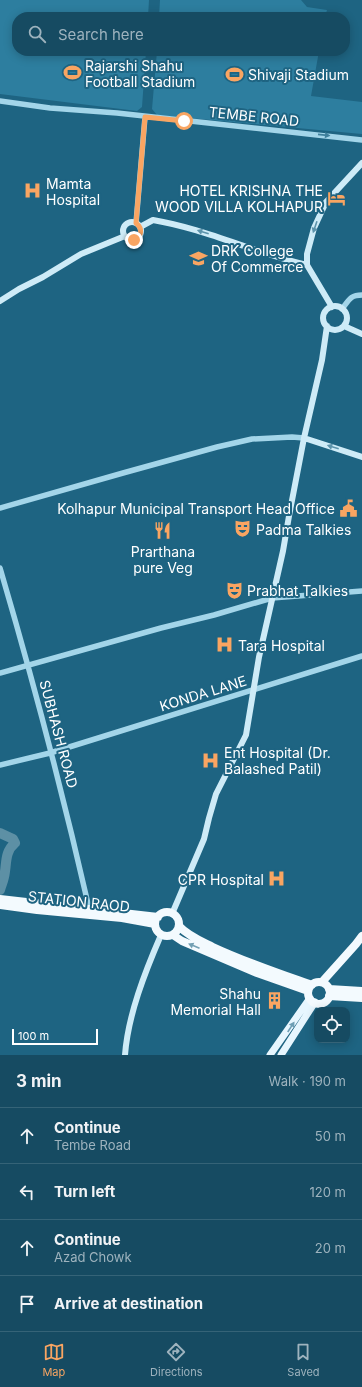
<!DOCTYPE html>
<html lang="en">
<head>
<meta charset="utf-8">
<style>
	:root { --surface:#164b62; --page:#23556b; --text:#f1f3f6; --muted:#9eb3be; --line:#356377; --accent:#f9a562 }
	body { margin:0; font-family:Inter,sans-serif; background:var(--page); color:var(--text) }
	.controls { position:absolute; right:12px; bottom:12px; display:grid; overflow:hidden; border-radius:8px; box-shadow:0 2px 10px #0003 }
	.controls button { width:36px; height:36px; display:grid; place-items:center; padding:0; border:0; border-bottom:1px solid var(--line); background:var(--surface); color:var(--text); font:20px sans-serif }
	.scale { position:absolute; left:12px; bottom:10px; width:86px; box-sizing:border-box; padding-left:4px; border:2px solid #fff; border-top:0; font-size:11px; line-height:14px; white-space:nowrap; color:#fff; -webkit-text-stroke:3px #1e6482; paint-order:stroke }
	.stop { position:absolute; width:12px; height:12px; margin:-9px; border:3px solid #f9a562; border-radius:50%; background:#fff }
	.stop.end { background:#f9a562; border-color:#fff; box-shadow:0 1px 4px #0008 }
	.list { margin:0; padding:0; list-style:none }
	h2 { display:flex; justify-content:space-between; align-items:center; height:52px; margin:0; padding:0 16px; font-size:17px }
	h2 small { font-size:13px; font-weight:400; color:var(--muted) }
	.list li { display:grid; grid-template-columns:26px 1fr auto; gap:12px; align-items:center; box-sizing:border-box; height:56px; padding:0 16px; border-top:1px solid var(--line) }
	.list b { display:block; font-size:15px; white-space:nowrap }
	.list p { margin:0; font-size:13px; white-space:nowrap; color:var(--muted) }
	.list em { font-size:13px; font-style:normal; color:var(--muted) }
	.icon { flex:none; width:22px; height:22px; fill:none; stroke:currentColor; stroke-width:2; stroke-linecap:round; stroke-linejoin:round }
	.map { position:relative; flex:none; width:362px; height:1055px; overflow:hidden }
	.search { position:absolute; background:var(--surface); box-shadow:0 2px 10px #0003; left:12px; right:12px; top:12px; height:44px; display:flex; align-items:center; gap:10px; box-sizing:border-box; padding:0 14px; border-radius:16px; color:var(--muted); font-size:15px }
	.sheet { height:276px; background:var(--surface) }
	nav { display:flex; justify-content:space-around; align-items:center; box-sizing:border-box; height:56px; border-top:1px solid var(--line); background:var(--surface); font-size:11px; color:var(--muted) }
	nav a { display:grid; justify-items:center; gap:2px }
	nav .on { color:var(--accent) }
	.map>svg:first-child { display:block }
	.green { fill:#2d7e9f }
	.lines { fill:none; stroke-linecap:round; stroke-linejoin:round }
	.river { stroke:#5d90a5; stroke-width:10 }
	.tertiary { stroke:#a3d5e9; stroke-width:5.5 }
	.secondary { stroke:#ceebf7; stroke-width:6 }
	.primary { stroke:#e7f6fe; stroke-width:7 }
	.trunk { stroke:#f3fafe; stroke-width:8 }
	.oneway { fill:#3f809c }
	.oneway2 { fill:#5c93ab }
	.oneway3 { fill:#73a0b4 }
	.oneway4 { fill:#6e9eb4 }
	.route { stroke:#f9a562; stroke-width:5 }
	.labels { text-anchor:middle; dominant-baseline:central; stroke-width:4; stroke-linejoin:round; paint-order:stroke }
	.poi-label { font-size:14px; fill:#fff; stroke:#1e6482; text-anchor:start }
	.street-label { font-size:14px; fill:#fff; stroke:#1e6482 }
</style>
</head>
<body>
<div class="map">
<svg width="362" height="1055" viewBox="0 0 362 1055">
	<rect width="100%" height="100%" fill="#1e6482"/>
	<path class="green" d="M 0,0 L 149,0 L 148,17 L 17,17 L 17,51 L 146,51 L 142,107 L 137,111 L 0,94 Z
		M 160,0 L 301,0 L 307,7 L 327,10 L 325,17 L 159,17 Z
		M 157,51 L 319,51 L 311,96 L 362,102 L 362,134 L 157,115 L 152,109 Z"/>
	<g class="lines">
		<path class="river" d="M 0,833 L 13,839 L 15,843 C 4,852 7,865 4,877 C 3,882 1,886 0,890"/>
		<path class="tertiary" d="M 0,101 L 50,108 L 117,113 L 362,140
			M 136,223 L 145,117
			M 342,309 C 349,300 350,295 362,295
			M 0,508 L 123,473 L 217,447 L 252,439 L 292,437 L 304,438
			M 0,568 C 33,680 63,794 89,908
			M 0,673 L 161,628 L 214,615 L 272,598 L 362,591
			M 0,765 L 50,753 L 362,656"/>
		<path class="secondary" d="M123 231a9 9 0 1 1 18 0a9 9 0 1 1-18 0Z
			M 140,227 L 153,220 C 206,229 255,253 307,265
			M 0,301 L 19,289 L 43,277 L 81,254 L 125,236
			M323 318a12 12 0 1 1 24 0a12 12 0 1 1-24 0Z
			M 332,307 L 307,265 L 307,254 L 314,228 L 326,202 L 362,163
			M 344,326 L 362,334
			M 304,438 L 362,457
			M 172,914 L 204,839 L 209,818 L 216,794 L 246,735 L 259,657 L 283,551 L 289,516 L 304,438 L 322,360 L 327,326
			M 125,1055 C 128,1015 145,972 161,935"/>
		<path class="primary" d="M 270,1055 L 310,998
			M 281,1055 L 315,1002"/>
		<path class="trunk" d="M 0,899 L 158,917
			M 0,905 L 37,910 L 122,918 L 155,924
			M155 924a12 12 0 1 1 24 0a12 12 0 1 1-24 0Z
			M 179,926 C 188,936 201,941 213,947 C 245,962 278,973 312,985
			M 173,935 L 182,941 L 257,973 L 308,991
			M 322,982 L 356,944 L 362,936
			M308 993a11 11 0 1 1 22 0a11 11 0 1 1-22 0Z
			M 329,989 L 362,991
			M 329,996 L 362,998"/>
	</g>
	<defs><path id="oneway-solid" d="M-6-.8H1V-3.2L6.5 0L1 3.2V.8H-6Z"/></defs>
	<use class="oneway" href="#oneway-solid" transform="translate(324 135) rotate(6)"/>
	<g class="oneway2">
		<use href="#oneway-solid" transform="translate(315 227) rotate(109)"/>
		<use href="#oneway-solid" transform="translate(203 232) rotate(-162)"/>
		<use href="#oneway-solid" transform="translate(333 447) rotate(-163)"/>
	</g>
	<use class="oneway3" href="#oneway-solid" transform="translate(194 946) rotate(-157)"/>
	<use class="oneway4" href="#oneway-solid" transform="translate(291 1027) rotate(-57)"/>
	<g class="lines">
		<path class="route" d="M 134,240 C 142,236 143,229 136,223 L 145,117 L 184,121"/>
	</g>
	<defs>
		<symbol id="stadium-bare" viewBox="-9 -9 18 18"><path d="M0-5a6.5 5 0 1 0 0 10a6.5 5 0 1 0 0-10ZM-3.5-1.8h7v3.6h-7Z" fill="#f9a562" stroke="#1e6482" stroke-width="2.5" paint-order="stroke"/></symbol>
		<symbol id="hospital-bare" viewBox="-9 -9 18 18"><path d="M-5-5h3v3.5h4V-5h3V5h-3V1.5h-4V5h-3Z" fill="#f9a562" stroke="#1e6482" stroke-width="2.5" paint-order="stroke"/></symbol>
		<symbol id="hotel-bare" viewBox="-9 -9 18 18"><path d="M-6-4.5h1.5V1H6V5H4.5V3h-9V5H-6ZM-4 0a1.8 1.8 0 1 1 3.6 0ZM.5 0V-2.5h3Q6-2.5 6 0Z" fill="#f9a562" stroke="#1e6482" stroke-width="2.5" paint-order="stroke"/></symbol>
		<symbol id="university-bare" viewBox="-9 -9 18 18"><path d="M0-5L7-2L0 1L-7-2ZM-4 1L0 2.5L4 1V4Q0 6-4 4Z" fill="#f9a562" stroke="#1e6482" stroke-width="2.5" paint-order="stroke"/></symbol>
		<symbol id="civic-bare" viewBox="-9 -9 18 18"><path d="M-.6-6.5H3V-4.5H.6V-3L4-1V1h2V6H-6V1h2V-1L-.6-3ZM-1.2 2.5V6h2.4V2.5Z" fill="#f9a562" stroke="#1e6482" stroke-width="2.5" paint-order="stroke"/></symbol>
		<symbol id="theatre-bare" viewBox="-9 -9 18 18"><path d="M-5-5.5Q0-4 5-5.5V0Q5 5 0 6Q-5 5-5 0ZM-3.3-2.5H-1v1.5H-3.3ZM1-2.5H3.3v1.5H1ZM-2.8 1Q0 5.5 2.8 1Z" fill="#f9a562" stroke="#1e6482" stroke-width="2.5" paint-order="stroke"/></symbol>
		<symbol id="restaurant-bare" viewBox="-9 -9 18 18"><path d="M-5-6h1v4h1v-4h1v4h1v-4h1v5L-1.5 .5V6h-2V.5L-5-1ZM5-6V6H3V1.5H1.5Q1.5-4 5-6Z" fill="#f9a562" stroke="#1e6482" stroke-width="2.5" paint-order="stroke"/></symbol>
		<symbol id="building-bare" viewBox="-9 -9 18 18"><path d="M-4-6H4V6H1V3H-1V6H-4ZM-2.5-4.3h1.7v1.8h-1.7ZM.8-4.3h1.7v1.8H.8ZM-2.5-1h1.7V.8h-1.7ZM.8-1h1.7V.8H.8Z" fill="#f9a562" stroke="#1e6482" stroke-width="2.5" paint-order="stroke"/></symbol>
	</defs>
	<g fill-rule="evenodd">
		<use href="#stadium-bare" x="60" y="60" width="25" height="25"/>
		<use href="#stadium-bare" x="222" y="62" width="25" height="25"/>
		<use href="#hospital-bare" x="20" y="178" width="25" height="25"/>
		<use href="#hotel-bare" x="324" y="186" width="25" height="25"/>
		<use href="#university-bare" x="186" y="246" width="25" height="25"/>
		<use href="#civic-bare" x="336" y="496" width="25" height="25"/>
		<use href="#theatre-bare" x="230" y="516" width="25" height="25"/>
		<use href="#restaurant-bare" x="150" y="518" width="25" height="25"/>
		<use href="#theatre-bare" x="222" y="578" width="25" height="25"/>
		<use href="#hospital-bare" x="212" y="632" width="25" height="25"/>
		<use href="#hospital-bare" x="198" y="748" width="25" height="25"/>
		<use href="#hospital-bare" x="264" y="866" width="25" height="25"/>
		<use href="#building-bare" x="262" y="988" width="25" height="25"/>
	</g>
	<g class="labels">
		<g class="poi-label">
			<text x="85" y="65">Rajarshi Shahu<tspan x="85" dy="16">Football Stadium</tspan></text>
			<text x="248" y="74">Shivaji Stadium</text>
			<text x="46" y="183">Mamta<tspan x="46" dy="16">Hospital</tspan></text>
			<text x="323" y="190" text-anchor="end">HOTEL KRISHNA THE<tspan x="323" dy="16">WOOD VILLA KOLHAPUR</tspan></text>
			<text x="211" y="250">DRK College<tspan x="211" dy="16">Of Commerce</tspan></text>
			<text x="335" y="508" text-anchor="end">Kolhapur Municipal Transport Head Office</text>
			<text x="256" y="529">Padma Talkies</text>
			<text x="163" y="551" text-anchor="middle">Prarthana<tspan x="163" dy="16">pure Veg</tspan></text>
			<text x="247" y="590">Prabhat Talkies</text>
			<text x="238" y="645">Tara Hospital</text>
			<text x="224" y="752">Ent Hospital (Dr.<tspan x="224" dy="16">Balashed Patil)</tspan></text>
			<text x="264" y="879" text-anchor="end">CPR Hospital</text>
			<text x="261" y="993" text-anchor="end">Shahu<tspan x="261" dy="16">Memorial Hall</tspan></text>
		</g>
		<g class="street-label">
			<text transform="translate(254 116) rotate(6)">TEMBE ROAD</text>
			<text transform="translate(203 693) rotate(-17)">KONDA LANE</text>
			<text transform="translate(59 734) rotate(75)">SUBHASH ROAD</text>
			<text transform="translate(79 901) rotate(6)">STATION RAOD</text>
		</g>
	</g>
</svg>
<div class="controls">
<button><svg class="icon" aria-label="locate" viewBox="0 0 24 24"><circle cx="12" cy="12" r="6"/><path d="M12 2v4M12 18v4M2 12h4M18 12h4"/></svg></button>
</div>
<div class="scale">100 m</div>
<div class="stop" style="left:184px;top:121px"></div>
<div class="stop end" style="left:134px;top:240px"></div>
<div class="search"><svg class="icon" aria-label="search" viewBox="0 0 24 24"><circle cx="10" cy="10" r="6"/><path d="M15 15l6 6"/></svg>Search here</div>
</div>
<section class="sheet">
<h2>3 min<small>Walk · 190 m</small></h2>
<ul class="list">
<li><svg class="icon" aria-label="ahead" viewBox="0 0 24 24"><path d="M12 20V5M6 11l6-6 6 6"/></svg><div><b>Continue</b><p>Tembe Road</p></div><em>50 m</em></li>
<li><svg class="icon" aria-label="left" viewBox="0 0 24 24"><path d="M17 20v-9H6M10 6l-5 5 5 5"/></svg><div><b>Turn left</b></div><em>120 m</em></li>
<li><svg class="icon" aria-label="ahead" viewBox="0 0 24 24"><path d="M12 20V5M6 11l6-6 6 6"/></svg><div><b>Continue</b><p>Azad Chowk</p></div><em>20 m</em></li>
<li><svg class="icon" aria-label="arrive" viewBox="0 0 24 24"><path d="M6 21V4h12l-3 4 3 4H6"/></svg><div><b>Arrive at destination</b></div></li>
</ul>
</section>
<nav>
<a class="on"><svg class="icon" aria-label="map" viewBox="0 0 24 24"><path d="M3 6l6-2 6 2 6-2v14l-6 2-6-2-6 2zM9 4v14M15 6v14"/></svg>Map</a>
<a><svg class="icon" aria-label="directions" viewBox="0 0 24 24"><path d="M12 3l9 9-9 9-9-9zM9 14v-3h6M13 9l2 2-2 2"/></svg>Directions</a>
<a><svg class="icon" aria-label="saved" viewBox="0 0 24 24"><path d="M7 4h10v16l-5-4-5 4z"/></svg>Saved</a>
</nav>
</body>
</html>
